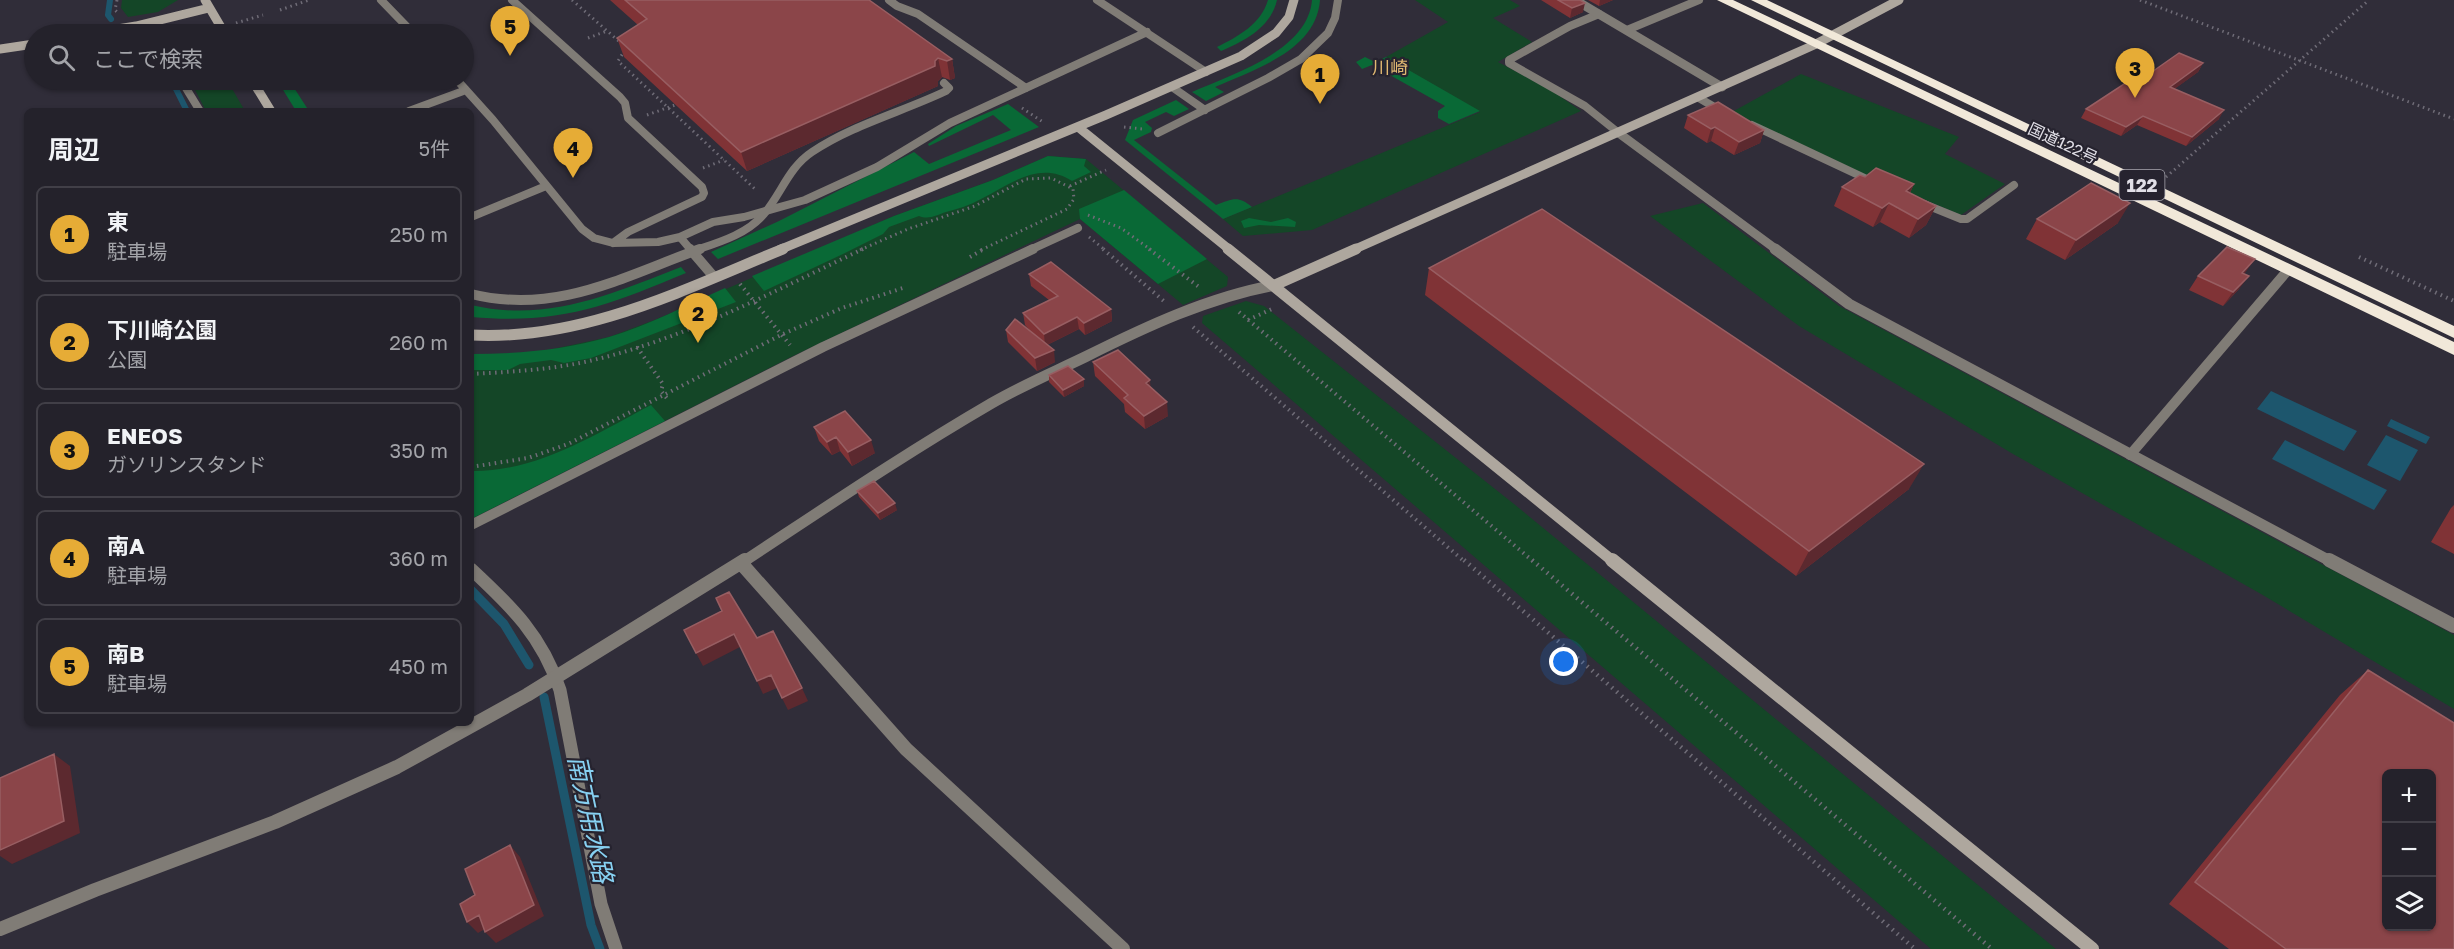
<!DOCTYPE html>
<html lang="ja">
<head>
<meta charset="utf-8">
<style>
	:root { --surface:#24222b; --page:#2c2a33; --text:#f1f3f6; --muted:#a3a4a9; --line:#413f47; --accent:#e6ac36 }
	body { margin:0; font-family:"Golos Text","Noto Sans JP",sans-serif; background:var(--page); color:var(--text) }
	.controls { position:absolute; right:18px; bottom:18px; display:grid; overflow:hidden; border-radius:9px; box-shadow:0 2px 4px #0004 }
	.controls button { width:54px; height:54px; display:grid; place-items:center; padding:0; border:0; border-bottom:2px solid var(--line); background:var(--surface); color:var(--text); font:30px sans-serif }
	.you { position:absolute; left:1564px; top:662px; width:21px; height:21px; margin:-15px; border:4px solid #fff; border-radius:50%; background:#1a73e8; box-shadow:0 0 0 9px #1a73e833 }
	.badge { display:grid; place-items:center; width:39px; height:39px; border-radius:50%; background:var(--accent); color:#111; font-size:20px; font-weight:700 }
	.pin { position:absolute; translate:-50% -50px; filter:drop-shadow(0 2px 3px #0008) }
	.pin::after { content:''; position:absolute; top:32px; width:21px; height:18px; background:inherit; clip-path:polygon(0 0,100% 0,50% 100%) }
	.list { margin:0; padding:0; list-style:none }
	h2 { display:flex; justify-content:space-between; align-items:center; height:78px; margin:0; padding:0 24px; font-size:26px }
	h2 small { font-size:20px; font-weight:400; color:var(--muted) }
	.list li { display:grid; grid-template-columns:39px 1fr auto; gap:18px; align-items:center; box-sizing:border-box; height:96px; margin:0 12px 12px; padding:0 12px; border:2px solid var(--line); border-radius:9px }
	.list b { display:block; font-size:22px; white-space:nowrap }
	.list p { margin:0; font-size:20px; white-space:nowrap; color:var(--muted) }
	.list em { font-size:20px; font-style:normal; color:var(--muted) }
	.icon { flex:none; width:33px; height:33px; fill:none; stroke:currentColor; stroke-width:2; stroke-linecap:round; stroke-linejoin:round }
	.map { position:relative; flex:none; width:2454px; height:949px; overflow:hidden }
	.search { position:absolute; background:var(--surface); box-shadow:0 2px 4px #0004; left:24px; top:24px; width:450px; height:66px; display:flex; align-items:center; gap:15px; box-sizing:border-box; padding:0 21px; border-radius:33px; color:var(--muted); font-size:22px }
	.panel { position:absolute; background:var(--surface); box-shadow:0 2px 4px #0004; left:24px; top:108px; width:450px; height:618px; border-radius:9px }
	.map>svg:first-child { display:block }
	.green { fill:#144627 }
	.forest { fill:#096936 }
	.water { fill:#1d566d }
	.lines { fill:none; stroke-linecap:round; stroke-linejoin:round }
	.stream-far1 { stroke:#1d566d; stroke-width:6 }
	.stream { stroke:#1d566d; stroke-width:9 }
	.path-far2 { stroke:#6f6c77; stroke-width:3; stroke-dasharray:1.5 4; stroke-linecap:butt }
	.path-far1 { stroke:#6f6c77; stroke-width:4; stroke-dasharray:1.5 4.5; stroke-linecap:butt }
	.path { stroke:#6f6c77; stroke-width:4.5; stroke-dasharray:1.5 5; stroke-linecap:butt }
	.lane-far2 { stroke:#807c76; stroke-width:8 }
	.lane-far1 { stroke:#807c76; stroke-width:10 }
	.lane { stroke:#807c76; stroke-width:13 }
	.street-far2 { stroke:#807c76; stroke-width:9 }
	.street-far1 { stroke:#807c76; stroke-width:11 }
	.street { stroke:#807c76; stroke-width:14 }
	.secondary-far2 { stroke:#aea79e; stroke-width:9 }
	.secondary-far1 { stroke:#aea79e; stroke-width:11 }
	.secondary { stroke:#aea79e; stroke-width:14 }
	.highway { fill:#f1e8d9; fill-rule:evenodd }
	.lane-bridge-far1 { stroke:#807c76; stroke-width:8 }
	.lane-bridge { stroke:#807c76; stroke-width:10 }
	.wall { fill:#803336 }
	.shaded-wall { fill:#5c292f }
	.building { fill:#8b4549; stroke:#985e62; stroke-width:1.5; fill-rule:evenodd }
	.labels { text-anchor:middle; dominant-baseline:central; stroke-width:4.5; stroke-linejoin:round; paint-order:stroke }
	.far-street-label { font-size:16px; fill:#e1dfe7; stroke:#26232f }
	.far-quarter-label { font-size:18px; fill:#e1b972; stroke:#26232f }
	.shield { fill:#26232f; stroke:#a9a7b0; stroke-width:1.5 }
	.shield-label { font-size:18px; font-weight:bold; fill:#e1dfe7 }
	.near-water-label { font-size:26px; font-style:italic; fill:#87d1f2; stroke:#26232f }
</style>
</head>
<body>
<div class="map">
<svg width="2454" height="949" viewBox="0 0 2454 949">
	<rect width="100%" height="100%" fill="#302d39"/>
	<path class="green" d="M 122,0 L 178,0 L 158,12 L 128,17 L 121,8 Z
		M 1415,0 L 1510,0 L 1520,6 L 1493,18 L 1532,42 L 1498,62 L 1551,90 L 1581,111 L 1312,230 L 1243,236 L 1223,219 L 1480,112 L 1386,57 L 1448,22 Z
		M 1801,74 L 1959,137 L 1945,154 L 2005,184 L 1961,215 L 1862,173 L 1732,112 Z
		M 186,80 L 227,80 L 245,111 L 206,111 L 194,88 Z
		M 1048,156 L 1086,159 L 1228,277 L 1227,286 L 1183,305 L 1080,219 L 793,356 L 471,519 L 471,354 L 510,354 L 548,350 L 609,337 L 657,319 L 894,216 L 993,180 Z
		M 1703,203 L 1839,306 L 2454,635 L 2454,709 L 2261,594 L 2013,454 L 1799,326 L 1650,216 Z
		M 1246,301 L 1264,306 L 1514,504 L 2056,949 L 1931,949 L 1202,323 L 1203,316 Z"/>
	<path class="forest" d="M 1268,0 L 1277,0 C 1271,27 1245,41 1221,51 L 1217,47 C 1239,36 1261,24 1268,0 Z
		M 1312,0 L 1320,0 C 1316,51 1255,69 1215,87 L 1224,92 L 1206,101 L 1192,92 C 1232,74 1308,51 1312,0 Z
		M 1365,57 L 1375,62 L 1386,57 L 1480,111 L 1449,124 L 1438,118 L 1438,111 L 1445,106 L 1372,65 L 1362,69 L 1356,62 Z
		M 277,80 L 289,80 L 309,111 L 296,111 Z
		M 1176,100 L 1189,109 L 1174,116 L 1166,112 L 1145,122 L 1152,128 L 1151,132 L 1134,140 L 1216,205 C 1232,199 1238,195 1252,207 L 1223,219 L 1125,140 L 1133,120 Z
		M 1008,104 L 1039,127 L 718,259 L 711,252 L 779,221 L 914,152 L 929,164 L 1011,130 L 993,115 L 929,146 L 928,144 L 956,126 Z
		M 1048,156 L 1086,159 L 1084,166 L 1091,172 L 1072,181 C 1040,160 1010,184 981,199 C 970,205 958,209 946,212 C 937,215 929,220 919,216 L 889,227 L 883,234 L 843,254 L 764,291 L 752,276 L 894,216 L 993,180 Z
		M 1124,190 L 1207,259 L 1158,284 L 1080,219 L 1079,209 Z
		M 1249,218 L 1271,222 L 1288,218 L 1296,222 L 1295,227 L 1259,225 L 1244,228 L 1241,221 Z
		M 681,267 L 686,273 C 607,306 559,325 471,317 L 471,305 C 548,323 611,294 681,267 Z
		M 725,288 L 736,302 L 591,358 L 564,363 L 551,360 L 520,364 L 508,370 L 471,370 L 471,354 C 517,354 564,350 609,337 C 649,325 687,305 725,288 Z
		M 651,405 L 665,421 L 471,519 L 471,471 C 537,472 594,435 651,405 Z"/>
	<path class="water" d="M 2271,391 L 2357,431 L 2344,451 L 2257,409 Z
		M 2391,419 L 2430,437 L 2426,444 L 2387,426 Z
		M 2386,435 L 2418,450 L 2400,481 L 2367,465 Z
		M 2285,440 L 2387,490 L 2374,510 L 2272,459 Z"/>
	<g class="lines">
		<path class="stream-far1" d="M 110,0 L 108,15 L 111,19
			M 167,80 L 176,89 L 187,111"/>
		<path class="stream" d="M 471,590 L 504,624 L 529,665
			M 544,697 L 591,925 L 600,949"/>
		<path class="path-far2" d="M 117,0 L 115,10 L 118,13
			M 572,0 L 622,44
			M 2140,0 L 2454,119
			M 280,10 L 309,0
			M 236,23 L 263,15
			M 588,38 L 607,31
			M 625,50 L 618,61 L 755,189
			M 1022,108 L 1043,122
			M 647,115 L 675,105
			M 1124,127 L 1143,129
			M 703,168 L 724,160
			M 2166,177 L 2369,0
			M 1070,186 L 1106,170
			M 1088,215 L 1121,228 L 1151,250
			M 1089,237 L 1105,250
			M 860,250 L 908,229 L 975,206 L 1026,179 L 1051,178 L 1073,189 L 1074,199 L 1067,209 L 981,250"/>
		<path class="path-far1" d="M 1103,249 L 1165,302
			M 1149,249 L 1199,287
			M 970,257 L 984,249
			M 2359,257 L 2454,301
			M 740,284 L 790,345
			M 1239,312 L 1534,562
			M 1248,320 L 1274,308
			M 1193,327 L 1465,562
			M 637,347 L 663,384 L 661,391 L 669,401
			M 471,374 C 508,372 544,370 580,363 C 680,342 772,292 863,249
			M 471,467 L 528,458 L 568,444 L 783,334 L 842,308 L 906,287"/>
		<path class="path" d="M 1464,560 L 1915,949
			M 1532,560 L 1992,949"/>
		<path class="lane-far2" d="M 381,0 L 414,34
			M 512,0 L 620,97 L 625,103 L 628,118 L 702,187 L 704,193 L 702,197 L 628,232 L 613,243
			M 889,0 L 897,6 L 918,14 L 1026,88
			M 1097,0 L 1206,72
			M 1599,14 L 1570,26 L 1509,60 L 1509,63 L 1585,106 L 1620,134
			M 1627,30 L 1699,0
			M 181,80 L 200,111
			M 457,80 L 493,120 L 582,229 L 594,238 L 613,243 L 658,242 L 680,237 L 713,222 L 744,217 L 805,200 L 877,167 L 950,123 L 1147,32
			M 1172,87 L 1205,110
			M 1699,98 L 1721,111
			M 409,111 L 466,90
			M 1752,125 L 1871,181
			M 1158,133 L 1268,78 L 1301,59 L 1328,33 L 1335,18 L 1338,0
			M 1924,204 L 1961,219 L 1967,219 L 2014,185
			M 471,217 L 546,186
			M 680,237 L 691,250
			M 1030,250 L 1078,228"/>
		<path class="lane-far1" d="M 690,249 L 714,277
			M 2130,455 L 2288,270
			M 471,525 L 823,347 L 1033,249"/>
		<path class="lane" d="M 471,569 C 512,607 542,636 560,690 L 601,904 L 616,949"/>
		<path class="street-far2" d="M 1575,0 L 1722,87
			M 1620,134 L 1777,250"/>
		<path class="street-far1" d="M 1775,249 L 1849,304 L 2332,562
			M 743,562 C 825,508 906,453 992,403 C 1021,386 1054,372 1085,357 C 1145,327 1209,297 1275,285"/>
		<path class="street" d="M 2329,560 L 2454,626
			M 741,563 L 906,749 L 1123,949
			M 0,929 L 95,890 L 275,822 L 397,767 L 527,695 L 745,560"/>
		<path class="secondary-far2" d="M 205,0 L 225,34
			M 87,34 L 136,26 L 209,8
			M 0,49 L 34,44
			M 252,80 L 271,111
			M 1078,127 L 1230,250
			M 779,250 L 1106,115 L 1241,56 L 1276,33 L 1289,17 L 1294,0
			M 1353,250 L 1814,45 L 1899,0"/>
		<path class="secondary-far1" d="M 1228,249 L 1614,562
			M 1275,285 L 1356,249
			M 471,335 C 582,341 683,290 783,249"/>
		<path class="secondary" d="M 1612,560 L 2092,949"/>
		<path class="highway" d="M 1717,0 L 1733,0 L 2454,342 L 2454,355 Z
			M 1751,0 L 1767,0 L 2454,326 L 2454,338 Z"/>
		<path class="lane-bridge-far1" d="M 696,250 C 720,242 747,234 764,214 C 781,194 789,167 812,152 C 852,125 902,112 946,91 L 949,88 L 944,83"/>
		<path class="lane-bridge" d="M 471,294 C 556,315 622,277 700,249"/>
	</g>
	<path class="wall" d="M 610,0 L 869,0 L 952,59 L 955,78 L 950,80 L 942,77 L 938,81 L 938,86 L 747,171 L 624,57 L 617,38 L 638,25 Z
		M 1541,0 L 1580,0 L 1583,12 L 1570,18 Z
		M 1588,0 L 1613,0 L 1599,6 Z
		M 2203,63 L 2198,72 L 2174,89 L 2219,119 L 2186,146 L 2137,125 L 2121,136 L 2081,118 L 2086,109 L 2139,81 Z
		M 1688,115 L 1764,130 L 1760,143 L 1734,155 L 1711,141 L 1707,143 L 1684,128 Z
		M 1865,177 L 1914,184 L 1910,193 L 1936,206 L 1926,225 L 1909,238 L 1880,222 L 1873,227 L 1834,206 L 1842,187 Z
		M 2037,219 L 2118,223 L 2065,260 L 2026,239 Z
		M 1429,268 L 1909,489 L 1796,576 L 1425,295 Z
		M 1029,274 L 1111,309 L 1112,321 L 1085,335 L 1079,329 L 1047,345 L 1055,362 L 1037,371 L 1008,342 L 1006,330 L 1031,332 L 1025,325 L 1023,313 L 1049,300 L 1031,286 Z
		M 2244,274 L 2239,289 L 2223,306 L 2189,290 L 2198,276 Z
		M 1093,362 L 1151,387 L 1168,416 L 1145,429 L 1125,412 L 1124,404 L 1095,376 Z
		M 1049,375 L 1084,386 L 1064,397 L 1049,382 Z
		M 814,427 L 875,453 L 852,466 L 840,451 L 832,455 L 819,441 Z
		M 857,491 L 897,510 L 880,520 L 859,497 Z
		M 2454,505 L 2454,554 L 2431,542 L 2451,508 Z
		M 2368,670 L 2454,949 L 2229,949 L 2169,904 L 2340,695 Z"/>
	<path class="shaded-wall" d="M 1600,0 L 1613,0 L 1599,6 Z
		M 1585,3 L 1583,12 L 1570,18 L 1572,8 Z
		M 938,58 L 942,77 L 938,81 L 938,86 L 747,171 L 741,152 L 935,61 Z
		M 952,59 L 955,78 L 950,80 L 947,61 Z
		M 2203,63 L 2198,72 L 2165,96 L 2170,87 Z
		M 2224,110 L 2219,119 L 2186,146 L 2192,137 Z
		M 2143,116 L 2137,125 L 2121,136 L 2126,127 Z
		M 1715,127 L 1711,141 L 1707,143 L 1711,129 Z
		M 1764,130 L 1760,143 L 1734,155 L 1739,142 Z
		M 1914,184 L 1905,203 L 1897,210 L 1906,191 Z
		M 1889,203 L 1880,222 L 1873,227 L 1882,208 Z
		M 2130,203 L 2118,223 L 2065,260 L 2076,240 Z
		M 1936,206 L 1926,225 L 1909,238 L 1918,219 Z
		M 2255,259 L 2245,273 L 2232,286 L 2242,273 Z
		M 2249,276 L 2239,289 L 2223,306 L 2233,292 Z
		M 1111,309 L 1112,321 L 1085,335 L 1084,323 Z
		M 1077,317 L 1079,329 L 1045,346 L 1044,334 Z
		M 1054,350 L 1055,362 L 1037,371 L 1035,358 Z
		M 1084,379 L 1084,386 L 1064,397 L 1063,390 Z
		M 1150,380 L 1151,394 L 1146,383 Z
		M 1167,402 L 1168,416 L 1145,429 L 1144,416 Z
		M 836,437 L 840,451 L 832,455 L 827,442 Z
		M 871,440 L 875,453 L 852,466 L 848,452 Z
		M 1924,464 L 1909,489 L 1796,576 L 1809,551 Z
		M 895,503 L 897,510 L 880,520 L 878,513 Z
		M 734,634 L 740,647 L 703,666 L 696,653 Z
		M 771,675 L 777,688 L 763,694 L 757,681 Z
		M 802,688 L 808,701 L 788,710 L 782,698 Z
		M 54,754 L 70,766 L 80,833 L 12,864 L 0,856 L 0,850 Z
		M 510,845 L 520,857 L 544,916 L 496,943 L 485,932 Z
		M 479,915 L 490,926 L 478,933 L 467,922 Z"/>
	<path class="building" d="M 625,0 L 869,0 L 952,59 L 947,61 L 938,58 L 935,61 L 935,66 L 741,152 L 617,38 L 647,19 Z
		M 1558,0 L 1580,0 L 1585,3 L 1572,8 Z
		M 2179,53 L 2203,63 L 2170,87 L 2224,110 L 2192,137 L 2143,116 L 2126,127 L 2086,109 L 2133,78 L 2139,81 Z
		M 1718,102 L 1764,130 L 1739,142 L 1715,127 L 1711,129 L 1688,115 Z
		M 1876,168 L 1914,184 L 1906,191 L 1936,206 L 1918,219 L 1889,203 L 1882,208 L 1842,187 L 1860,175 L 1865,177 Z
		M 2091,183 L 2130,203 L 2076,240 L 2037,219 Z
		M 1542,209 L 1924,464 L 1809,551 L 1429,268 Z
		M 2227,247 L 2255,259 L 2242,273 L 2249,276 L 2233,292 L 2198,276 Z
		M 1051,262 L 1111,309 L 1084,323 L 1077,317 L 1044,334 L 1023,313 L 1058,296 L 1029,274 Z
		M 1015,319 L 1054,350 L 1035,358 L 1006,330 Z
		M 1118,350 L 1150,380 L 1146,383 L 1167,402 L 1144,416 L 1124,398 L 1128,395 L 1093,362 Z
		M 1068,366 L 1084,379 L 1063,390 L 1049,375 Z
		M 845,411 L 871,440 L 848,452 L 836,437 L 827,442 L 814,427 Z
		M 874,481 L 895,503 L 878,513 L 857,491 Z
		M 729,592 L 757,638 L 773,631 L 802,688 L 782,698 L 771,675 L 757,681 L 734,634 L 696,653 L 684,630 L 722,611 L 716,598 Z
		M 2368,670 L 2454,723 L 2454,949 L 2286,949 L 2195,882 ZM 2386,774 L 2432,774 L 2432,927 L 2386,927 Z
		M 54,754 L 64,821 L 0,850 L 0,778 Z
		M 510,845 L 534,905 L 485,932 L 479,915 L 467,922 L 460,904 L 475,895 L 465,869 Z"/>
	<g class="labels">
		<g class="far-street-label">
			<text transform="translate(2063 143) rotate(25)">国道122号</text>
		</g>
		<g class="far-quarter-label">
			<text x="1390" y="67">川崎</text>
		</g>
		<rect class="shield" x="2119.5" y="170" width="45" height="30" rx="4.5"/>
		<g class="shield-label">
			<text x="2142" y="185">122</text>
		</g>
		<g class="near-water-label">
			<text transform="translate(591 819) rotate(78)">南方用水路</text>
		</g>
	</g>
</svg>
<div class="controls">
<button>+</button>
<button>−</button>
<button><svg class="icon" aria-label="layers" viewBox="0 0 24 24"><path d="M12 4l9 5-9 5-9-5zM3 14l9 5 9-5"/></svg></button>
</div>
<div class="you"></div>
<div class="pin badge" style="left:1320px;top:104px">1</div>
<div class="pin badge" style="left:698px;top:343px">2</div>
<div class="pin badge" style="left:2135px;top:98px">3</div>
<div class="pin badge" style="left:573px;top:178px">4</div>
<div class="pin badge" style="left:510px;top:56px">5</div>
<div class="search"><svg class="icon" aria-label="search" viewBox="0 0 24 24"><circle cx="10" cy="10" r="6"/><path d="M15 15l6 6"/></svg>ここで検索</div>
<section class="panel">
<h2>周辺<small>5件</small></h2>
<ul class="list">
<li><span class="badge">1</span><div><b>東</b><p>駐車場</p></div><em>250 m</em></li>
<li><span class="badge">2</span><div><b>下川崎公園</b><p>公園</p></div><em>260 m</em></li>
<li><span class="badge">3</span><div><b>ENEOS</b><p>ガソリンスタンド</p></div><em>350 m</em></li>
<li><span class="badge">4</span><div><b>南A</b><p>駐車場</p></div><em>360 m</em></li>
<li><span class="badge">5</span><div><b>南B</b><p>駐車場</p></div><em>450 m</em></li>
</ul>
</section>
</div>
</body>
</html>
